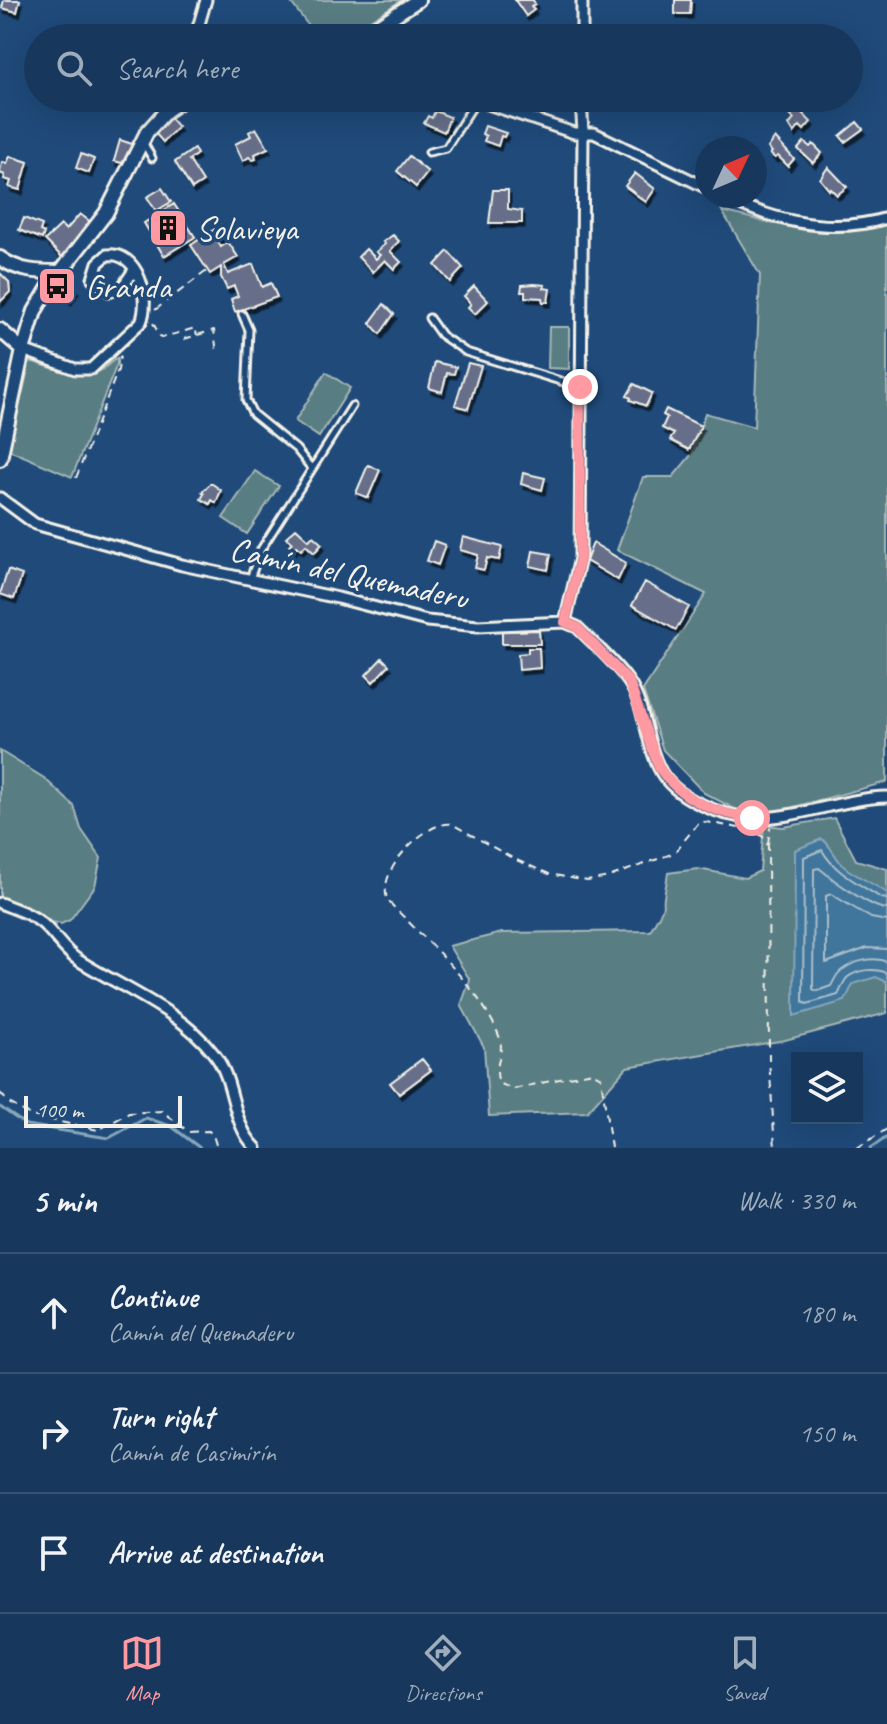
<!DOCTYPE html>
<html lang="en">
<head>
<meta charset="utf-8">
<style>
	:root { --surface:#17385c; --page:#244365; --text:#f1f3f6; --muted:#9eacbb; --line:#365272; --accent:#ff9aa2 }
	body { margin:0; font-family:Caveat,sans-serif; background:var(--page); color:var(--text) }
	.controls { position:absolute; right:24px; bottom:24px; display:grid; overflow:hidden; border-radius:0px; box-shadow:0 8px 32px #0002 }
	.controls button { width:72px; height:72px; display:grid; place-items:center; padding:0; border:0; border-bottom:2px solid var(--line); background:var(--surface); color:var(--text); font:40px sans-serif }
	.compass { position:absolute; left:695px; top:136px; width:72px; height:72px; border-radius:50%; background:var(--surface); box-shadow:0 8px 32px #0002; rotate:46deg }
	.scale { position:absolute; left:24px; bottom:20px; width:158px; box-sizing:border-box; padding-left:8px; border:4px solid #f4f1e8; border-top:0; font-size:22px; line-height:28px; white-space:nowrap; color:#f4f1e8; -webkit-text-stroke:6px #1f4a7a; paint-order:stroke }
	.stop { position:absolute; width:24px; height:24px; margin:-18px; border:6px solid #ff9aa2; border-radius:50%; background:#fff }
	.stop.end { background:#ff9aa2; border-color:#fff; box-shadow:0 2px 8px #0008 }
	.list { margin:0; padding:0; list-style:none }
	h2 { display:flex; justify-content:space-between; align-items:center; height:104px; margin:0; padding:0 32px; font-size:34px }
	h2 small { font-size:26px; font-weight:400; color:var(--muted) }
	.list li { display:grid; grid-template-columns:52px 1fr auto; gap:24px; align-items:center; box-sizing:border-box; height:120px; padding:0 32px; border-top:2px solid var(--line) }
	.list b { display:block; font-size:30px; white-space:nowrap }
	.list p { margin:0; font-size:26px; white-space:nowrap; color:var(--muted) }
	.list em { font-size:26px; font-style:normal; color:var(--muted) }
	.icon { flex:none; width:44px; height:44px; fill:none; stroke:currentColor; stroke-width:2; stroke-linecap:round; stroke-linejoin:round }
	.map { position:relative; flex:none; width:887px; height:1148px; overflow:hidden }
	.search { position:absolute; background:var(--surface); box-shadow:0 8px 32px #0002; left:24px; right:24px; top:24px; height:88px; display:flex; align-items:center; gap:20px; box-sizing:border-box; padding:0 28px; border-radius:44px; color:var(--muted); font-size:30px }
	.sheet { height:464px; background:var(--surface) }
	nav { display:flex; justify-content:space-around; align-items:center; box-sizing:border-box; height:112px; border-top:2px solid var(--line); background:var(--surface); font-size:22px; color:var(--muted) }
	nav a { display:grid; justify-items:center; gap:4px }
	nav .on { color:var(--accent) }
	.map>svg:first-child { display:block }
	.green { fill:#587d83; stroke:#a6b7b6; stroke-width:2 }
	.water { fill:#3f759c; stroke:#87a7ba; stroke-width:2 }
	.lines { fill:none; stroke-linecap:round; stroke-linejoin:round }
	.shore { stroke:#acbfca; stroke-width:2 }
	.stream { stroke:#87a7ba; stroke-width:3 }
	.building { fill:#666e89; stroke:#f4f1e8; stroke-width:2; filter:url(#shadow) }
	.service-casing { stroke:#f4f1e8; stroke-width:11 }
	.minor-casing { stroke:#f4f1e8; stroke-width:15 }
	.tertiary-casing { stroke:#f4f1e8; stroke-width:18 }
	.path { stroke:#f4f1e8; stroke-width:2; stroke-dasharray:8 6; stroke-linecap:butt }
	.service { stroke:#1f4a7a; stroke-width:5 }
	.minor { stroke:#1f4a7a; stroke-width:9 }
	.tertiary { stroke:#1f4a7a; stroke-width:12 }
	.route { stroke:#ff9aa2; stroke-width:10 }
	.labels { text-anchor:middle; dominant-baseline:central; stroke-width:7; stroke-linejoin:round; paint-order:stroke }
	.poi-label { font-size:34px; fill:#f4f1e8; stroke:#1f4a7a; text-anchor:start }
	.street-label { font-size:34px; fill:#f4f1e8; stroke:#1f4a7a }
</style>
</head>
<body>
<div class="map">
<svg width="887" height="1148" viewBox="0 0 887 1148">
	<defs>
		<filter id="shadow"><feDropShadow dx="2.5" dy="4.5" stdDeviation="0" flood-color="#0009"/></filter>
	</defs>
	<rect width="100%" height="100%" fill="#1f4a7a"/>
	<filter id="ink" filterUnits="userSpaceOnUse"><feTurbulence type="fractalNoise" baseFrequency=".0125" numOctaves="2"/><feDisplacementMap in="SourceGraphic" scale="16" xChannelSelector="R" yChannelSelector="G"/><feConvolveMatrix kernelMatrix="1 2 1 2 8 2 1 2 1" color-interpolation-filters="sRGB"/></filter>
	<g filter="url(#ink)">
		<path class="green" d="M 289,0 L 402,0 L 341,38 L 318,38 Z
			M 722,211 L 774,224 L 887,224 L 887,782 L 752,818 L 704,793 L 663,750 L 643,690 L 706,594 L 617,550 L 643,477 L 673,477 L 692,454 L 705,413 L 754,427 L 760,275 Z
			M 549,327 L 569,327 L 569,369 L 548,368 Z
			M 117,358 L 117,364 L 72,477 L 9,450 L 30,361 C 51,367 80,381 101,370 C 107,367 111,361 117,358 Z
			M 326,372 L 350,388 L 319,437 L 295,421 Z
			M 255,471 L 279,486 L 247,534 L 223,518 Z
			M 0,751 L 44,778 L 74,806 L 81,829 L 101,858 L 95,886 L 70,920 L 61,924 L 47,921 L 0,899 Z
			M 834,818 L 856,860 L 887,869 L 887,1013 L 785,1040 L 627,1067 L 587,1112 L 489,1116 L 484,1047 L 461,1005 L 470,980 L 449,946 L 502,933 L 650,931 L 662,910 L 668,873 L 698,869 L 745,878 L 760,871 L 764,825 L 783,827 Z"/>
		<path class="water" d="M 822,839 C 833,847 835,860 847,869 C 860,878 874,884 887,893 L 887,982 L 876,977 L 853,984 L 845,1001 L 794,1016 L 795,850 Z"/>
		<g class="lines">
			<path class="shore" d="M 887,899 L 881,898 C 858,883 835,873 822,850 L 804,857 L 803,1002 L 807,1004 L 838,995 C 841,990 843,981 848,977 C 859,969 876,968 887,973
				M 887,909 C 870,908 833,880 819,868 L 814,869 L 813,989 L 817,991 L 831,986 C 834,981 836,974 842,970 C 854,961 874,956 887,962
				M 887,921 L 871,918 L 831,894 L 826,896 L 826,963 L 867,948 L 887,949"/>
			<path class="stream" d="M 0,1107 L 26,1125 L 109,1138 L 146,1118 L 171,1126 L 200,1148
				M 871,1148 L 887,1137"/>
		</g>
		<path class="building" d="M 4,0 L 20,0 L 17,12 L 2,8 Z
			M 515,0 L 533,0 L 535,4 L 531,7 L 534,10 L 526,16 Z
			M 675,0 L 691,0 L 690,14 L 675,14 Z
			M 797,108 L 811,122 L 804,130 L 800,126 L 794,133 L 789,125 L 794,119 L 790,115 Z
			M 435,111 L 450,117 L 444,132 L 424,123 L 428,116 L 432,118 Z
			M 170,118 L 178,127 L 163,142 L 155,133 Z
			M 857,122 L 863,129 L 845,142 L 840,136 Z
			M 485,126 L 506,133 L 504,137 L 501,136 L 498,146 L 484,141 L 486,136 L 482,134 Z
			M 256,128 L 268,148 L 255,154 L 256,159 L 253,160 L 249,157 L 243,161 L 235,144 L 251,136 L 249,132 Z
			M 775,138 L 794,159 L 788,166 L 778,156 L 775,158 L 770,154 L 772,152 L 768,148 Z
			M 120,140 L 132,144 L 126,164 L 114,161 Z
			M 804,142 L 810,147 L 813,144 L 822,153 L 813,163 L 798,149 Z
			M 194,149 L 197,154 L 189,160 L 203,182 L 192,189 L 175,162 Z
			M 81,154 L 94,159 L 89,173 L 76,168 Z
			M 10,156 L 28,162 L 20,190 L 9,187 L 11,181 L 4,179 L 5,175 L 0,173 L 2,162 L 7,163 Z
			M 409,156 L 428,172 L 416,187 L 397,171 Z
			M 828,167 L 847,187 L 837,195 L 830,188 L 829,190 L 820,179 Z
			M 635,173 L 655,189 L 646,202 L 625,186 Z
			M 162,188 L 171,202 L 156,211 L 147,197 Z
			M 493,190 L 508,190 L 508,209 L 522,211 L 522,223 L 489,223 Z
			M 174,204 L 195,237 L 164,256 L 144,223 Z
			M 80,214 L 92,223 L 64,259 L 45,240 L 61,225 L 66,230 Z
			M 24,218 L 42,225 L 40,231 L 44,233 L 42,239 L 19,230 Z
			M 221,225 L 229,232 L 217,240 L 221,247 L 228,242 L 238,257 L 224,265 L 228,274 L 253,264 L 262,287 L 271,283 L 277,297 L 235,312 L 231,299 L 238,296 L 234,286 L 227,289 L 221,277 L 221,267 L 210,274 L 191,245 Z
			M 393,235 L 399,241 L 390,251 L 401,262 L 394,269 L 385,260 L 373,272 L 358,257 L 366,249 L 376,259 L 380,255 L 376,252 L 385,244 L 383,242 Z
			M 448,251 L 463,268 L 450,282 L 435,265 Z
			M 0,273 L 9,282 L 10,292 L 0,302 Z
			M 61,282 L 76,289 L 69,300 L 54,291 Z
			M 534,284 L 545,285 L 544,288 L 550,289 L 548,302 L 543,302 L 542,298 L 525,297 L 525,292 L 521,292 L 522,285 Z
			M 474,286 L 488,301 L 475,314 L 468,307 L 471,304 L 464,296 Z
			M 384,304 L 394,314 L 380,334 L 370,323 Z
			M 435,362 L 456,367 L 454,374 L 447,373 L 442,392 L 429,388 Z
			M 468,363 L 481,366 L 468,409 L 455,405 Z
			M 634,384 L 652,393 L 646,406 L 630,400 L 631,398 L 627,396 Z
			M 666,409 L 701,426 L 689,450 L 670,440 L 674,434 L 662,428 L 667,417 L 663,415 Z
			M 368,465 L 380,470 L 368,498 L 356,493 Z
			M 523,473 L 545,478 L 542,490 L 521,484 Z
			M 211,483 L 221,490 L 216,503 L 212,500 L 210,504 L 201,499 L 204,494 L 202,492 Z
			M 296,528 L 309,540 L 313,536 L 322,544 L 314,553 L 306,545 L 301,550 L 296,546 L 293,550 L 289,545 L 292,542 L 286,537 Z
			M 463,537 L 502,547 L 499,560 L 487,558 L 484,570 L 475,568 L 478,555 L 460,550 Z
			M 434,541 L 445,545 L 438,565 L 427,561 Z
			M 593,543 L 626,563 L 618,580 L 586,561 Z
			M 533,551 L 551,554 L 548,570 L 530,566 Z
			M 8,570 L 22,575 L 14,599 L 0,594 Z
			M 645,582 L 689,607 L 676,630 L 632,605 Z
			M 539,630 L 540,644 L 502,644 L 502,631 Z
			M 528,648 L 539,648 L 540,668 L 519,670 L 518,654 L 528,653 Z
			M 382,658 L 389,665 L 373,682 L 366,675 Z
			M 422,1059 L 431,1070 L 399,1094 L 390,1083 Z"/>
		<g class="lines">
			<defs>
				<path id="service" d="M 143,142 L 152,158
					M 429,152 L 446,148 L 476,101
					M 242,314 L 249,330 L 246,400 L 253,414 L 296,449 L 312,469
					M 429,318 L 441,335 L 466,352 L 580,387
					M 250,579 L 260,551 L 352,406"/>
				<path id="minor" d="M 195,38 L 206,0
					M 582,38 L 582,0
					M 470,98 L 574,133 L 594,133 L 707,188
					M 722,196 C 773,221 831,235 887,218
					M 23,350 L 75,369 L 91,369 L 141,322 C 151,299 138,250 107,255 L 98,263 L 93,279 L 109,291 L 121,289 L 134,270
					M 0,498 L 35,524 L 182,565 L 338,598 L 427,621 L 478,626 L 565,622 L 577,627 C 594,644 614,661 628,681 C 646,706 645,741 659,768 C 673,798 722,817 753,818 C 798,819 842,798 887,797
					M 565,622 L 580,558 L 583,133 L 581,98
					M 0,903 C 15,909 32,914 44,925 C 56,936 64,951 78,960 C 124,989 180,1010 214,1054 C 236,1081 230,1123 256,1148"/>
				<path id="tertiary" d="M 359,38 L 418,0
					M 0,258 C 19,272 38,272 61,272
					M 0,330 L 23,350
					M 0,459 L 23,350 L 35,311 L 51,284 L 106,213 L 147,132 L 166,111 L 185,98"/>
			</defs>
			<use href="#service" class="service-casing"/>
			<use href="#minor" class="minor-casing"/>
			<use href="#tertiary" class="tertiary-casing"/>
			<path class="path" d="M 155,310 L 208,270
				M 153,323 L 161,338 L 195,328 L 197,335
				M 184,339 L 214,330 L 217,354
				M 76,478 L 118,370 L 120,356
				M 768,844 L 770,827
				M 0,1093 L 9,1103 L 32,1116 L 98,1130 L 129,1113 L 162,1111 L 189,1132 L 209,1131 L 213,1135 L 217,1148
				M 611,1148 L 601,1077 L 592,1072 L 514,1089 L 500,1084 C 491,1068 506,1052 499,1036 C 481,988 423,938 388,901 C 374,872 427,819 452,824 L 514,859 L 549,874 L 587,881 L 609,877 L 674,853 L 700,821 L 756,831 L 765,839 L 768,846 L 769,1059 L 775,1148
				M 857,1148 L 887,1129"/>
			<use href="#service" class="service"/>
			<use href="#minor" class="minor"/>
			<use href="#tertiary" class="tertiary"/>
		</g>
	</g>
	<g class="lines" filter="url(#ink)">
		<path class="route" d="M 580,387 L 580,558 L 565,622 L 577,627 L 629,682 L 659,768 C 680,799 715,814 752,818"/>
	</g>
	<defs>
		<symbol id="building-square" viewBox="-11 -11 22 22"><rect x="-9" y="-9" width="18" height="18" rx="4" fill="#ff9aa2" stroke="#1f4a7a"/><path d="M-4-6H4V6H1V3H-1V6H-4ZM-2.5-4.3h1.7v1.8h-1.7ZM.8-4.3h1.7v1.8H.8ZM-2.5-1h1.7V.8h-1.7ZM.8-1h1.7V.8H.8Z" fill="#111"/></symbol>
		<symbol id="bus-square" viewBox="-11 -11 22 22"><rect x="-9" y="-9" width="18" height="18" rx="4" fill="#ff9aa2" stroke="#1f4a7a"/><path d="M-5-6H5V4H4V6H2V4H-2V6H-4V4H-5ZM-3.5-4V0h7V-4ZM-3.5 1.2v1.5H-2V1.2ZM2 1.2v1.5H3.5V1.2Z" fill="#111"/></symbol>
	</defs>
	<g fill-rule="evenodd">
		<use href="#building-square" x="146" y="206" width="44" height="44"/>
		<use href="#bus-square" x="35" y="264" width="44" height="44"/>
	</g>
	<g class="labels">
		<g class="poi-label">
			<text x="196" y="228">Solavieya</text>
			<text x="85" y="286">Granda</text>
		</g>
		<g class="street-label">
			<text transform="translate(349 573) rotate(12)">Camín del Quemaderu</text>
		</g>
	</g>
</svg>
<div class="controls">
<button><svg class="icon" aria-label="layers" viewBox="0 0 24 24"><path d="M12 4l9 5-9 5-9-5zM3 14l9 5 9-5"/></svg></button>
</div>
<svg class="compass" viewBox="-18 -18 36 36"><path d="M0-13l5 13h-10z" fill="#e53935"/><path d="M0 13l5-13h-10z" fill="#9eacbb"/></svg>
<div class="scale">100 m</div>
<div class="stop" style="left:752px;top:818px"></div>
<div class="stop end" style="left:580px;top:387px"></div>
<div class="search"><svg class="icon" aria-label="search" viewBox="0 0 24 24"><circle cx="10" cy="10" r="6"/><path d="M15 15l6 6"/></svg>Search here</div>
</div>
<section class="sheet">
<h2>5 min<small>Walk · 330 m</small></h2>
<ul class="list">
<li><svg class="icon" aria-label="ahead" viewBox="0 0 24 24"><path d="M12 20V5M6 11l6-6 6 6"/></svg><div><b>Continue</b><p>Camín del Quemaderu</p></div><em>180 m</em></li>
<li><svg class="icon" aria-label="right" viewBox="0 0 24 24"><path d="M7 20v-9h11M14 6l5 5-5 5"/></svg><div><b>Turn right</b><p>Camín de Casimirín</p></div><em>150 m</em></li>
<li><svg class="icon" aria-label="arrive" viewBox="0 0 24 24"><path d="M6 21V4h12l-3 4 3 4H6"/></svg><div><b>Arrive at destination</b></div></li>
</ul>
</section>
<nav>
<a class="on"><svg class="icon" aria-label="map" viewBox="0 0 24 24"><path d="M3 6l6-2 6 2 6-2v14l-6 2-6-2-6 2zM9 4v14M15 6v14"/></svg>Map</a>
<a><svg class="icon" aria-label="directions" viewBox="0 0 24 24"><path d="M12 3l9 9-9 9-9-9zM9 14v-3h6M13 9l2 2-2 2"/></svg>Directions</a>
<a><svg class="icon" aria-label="saved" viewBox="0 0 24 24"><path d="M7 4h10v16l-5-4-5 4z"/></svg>Saved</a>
</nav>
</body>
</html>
